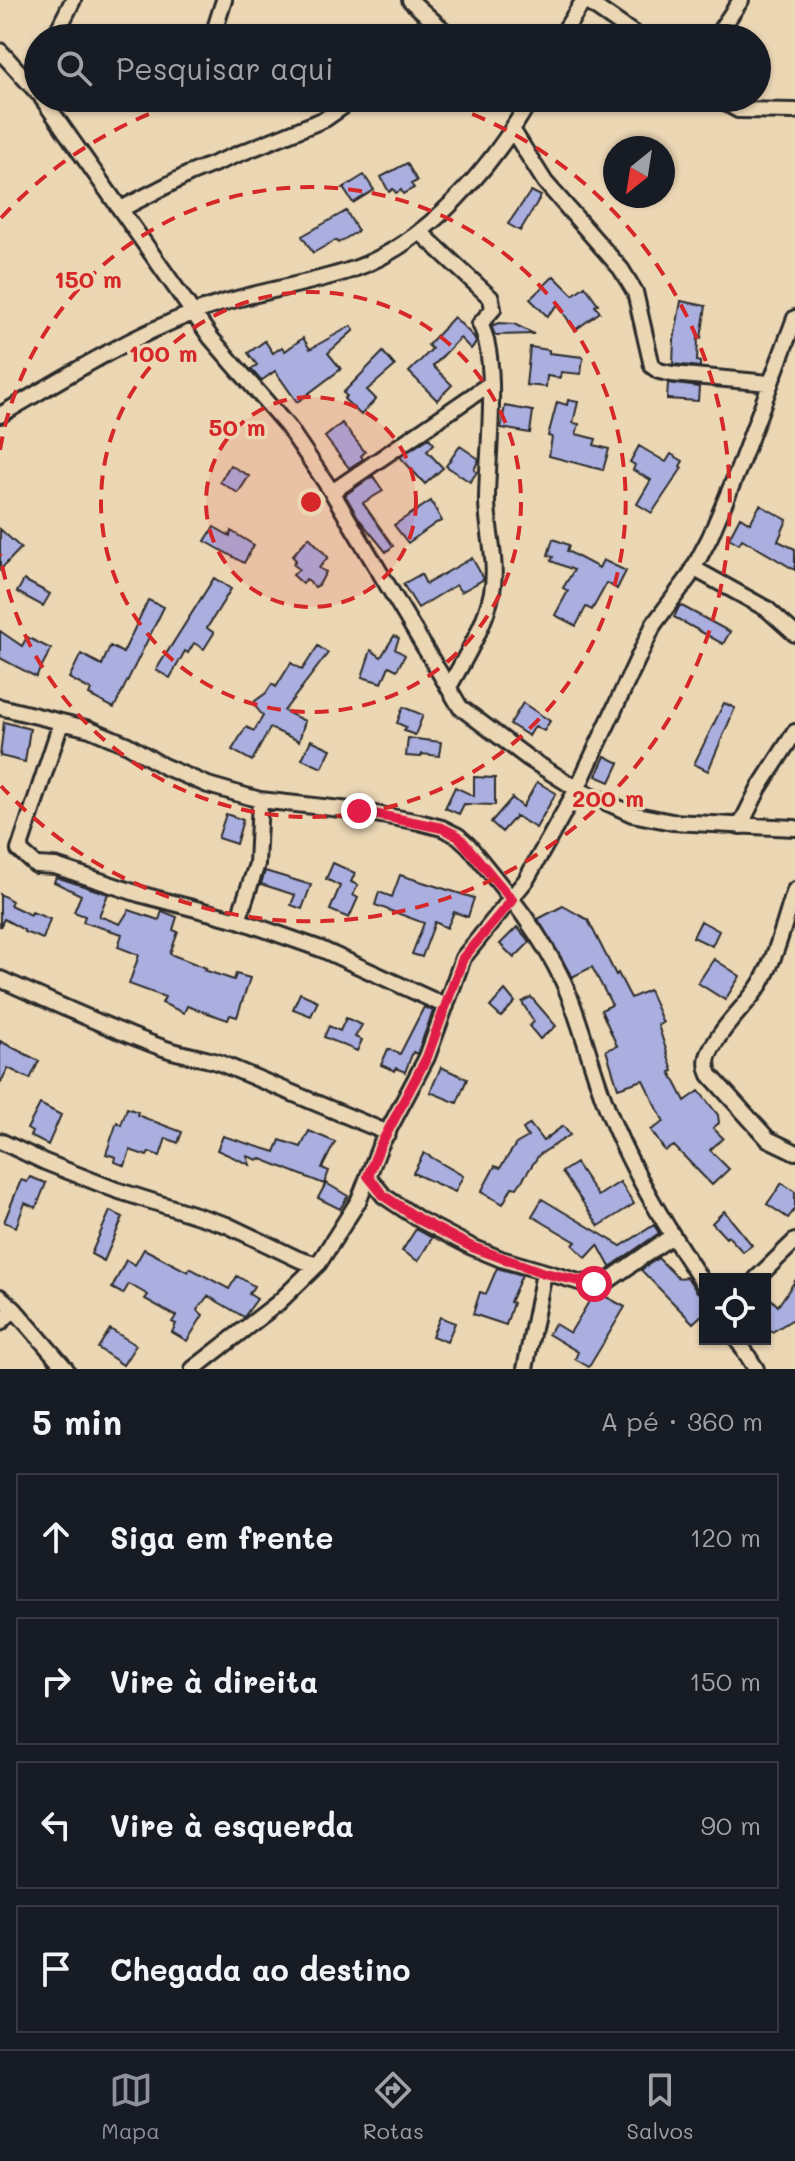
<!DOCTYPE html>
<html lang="pt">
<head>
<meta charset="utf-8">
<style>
	:root { --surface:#171b24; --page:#20242c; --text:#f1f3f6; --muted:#9ea1a6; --line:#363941; --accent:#8c9099 }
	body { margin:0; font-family:Mali,sans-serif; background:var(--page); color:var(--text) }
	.controls { position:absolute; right:24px; bottom:24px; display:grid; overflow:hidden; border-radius:0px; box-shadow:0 2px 6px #0004 }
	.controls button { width:72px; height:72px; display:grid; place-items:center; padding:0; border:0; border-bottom:2px solid var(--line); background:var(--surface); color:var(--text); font:40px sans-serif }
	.compass { position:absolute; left:603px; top:136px; width:72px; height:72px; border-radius:50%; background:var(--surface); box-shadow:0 2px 6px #0004; rotate:210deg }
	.stop { position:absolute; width:24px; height:24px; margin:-18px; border:6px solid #e11d48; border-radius:50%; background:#fff }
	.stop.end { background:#e11d48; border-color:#fff; box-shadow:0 2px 8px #0008 }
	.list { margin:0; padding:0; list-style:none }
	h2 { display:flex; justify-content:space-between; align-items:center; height:104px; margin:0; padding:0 32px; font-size:34px }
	h2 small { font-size:26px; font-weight:400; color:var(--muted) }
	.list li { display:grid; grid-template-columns:52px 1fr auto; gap:24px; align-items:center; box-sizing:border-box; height:128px; margin:0 16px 16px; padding:0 16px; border:2px solid var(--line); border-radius:0px }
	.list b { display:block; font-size:30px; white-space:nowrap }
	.list em { font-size:26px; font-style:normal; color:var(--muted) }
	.icon { flex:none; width:44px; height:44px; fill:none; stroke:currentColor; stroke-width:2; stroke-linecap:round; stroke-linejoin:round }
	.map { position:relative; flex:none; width:795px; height:1369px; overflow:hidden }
	.search { position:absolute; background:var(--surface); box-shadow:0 2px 6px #0004; left:24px; right:24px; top:24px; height:88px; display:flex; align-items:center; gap:20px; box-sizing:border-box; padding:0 28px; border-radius:44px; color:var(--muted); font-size:30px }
	.sheet { height:680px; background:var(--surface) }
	nav { display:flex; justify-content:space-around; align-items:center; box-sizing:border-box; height:112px; border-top:2px solid var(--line); background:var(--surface); font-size:22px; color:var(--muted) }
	nav a { display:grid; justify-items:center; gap:4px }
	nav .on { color:var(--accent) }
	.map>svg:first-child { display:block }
	.building { fill:#aaafe0; stroke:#2b2b2b; stroke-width:2 }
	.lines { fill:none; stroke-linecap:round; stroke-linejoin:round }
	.street-casing { stroke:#2b2b2b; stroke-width:20 }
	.street { stroke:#ecd7b5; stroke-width:14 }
	.route { stroke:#e11d48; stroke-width:10 }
	.ring { fill:none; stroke:#d62828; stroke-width:4; stroke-dasharray:14 10 }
	.centre { fill:#d62828; stroke:#ecd7b5; stroke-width:4 }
	.ring-label { font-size:24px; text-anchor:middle; font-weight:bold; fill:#d62828; stroke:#ecd7b5; stroke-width:7; stroke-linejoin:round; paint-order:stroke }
</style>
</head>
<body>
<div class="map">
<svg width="795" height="1369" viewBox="0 0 795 1369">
	<rect width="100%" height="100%" fill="#ecd7b5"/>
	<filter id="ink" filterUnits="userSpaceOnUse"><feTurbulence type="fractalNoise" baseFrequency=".0125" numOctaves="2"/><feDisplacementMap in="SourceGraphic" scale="16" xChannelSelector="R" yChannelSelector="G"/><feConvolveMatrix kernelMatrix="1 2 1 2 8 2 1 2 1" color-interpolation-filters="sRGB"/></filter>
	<g filter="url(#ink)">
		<path class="building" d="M 407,163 L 417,181 L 411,184 L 414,188 L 403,194 L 401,190 L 396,193 L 393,189 L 389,192 L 381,177 Z
			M 364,175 L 374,190 L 353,203 L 343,188 Z
			M 531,191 L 541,196 L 520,231 L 508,224 Z
			M 346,211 L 358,231 L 338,243 L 336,240 L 313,253 L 302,236 Z
			M 554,276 L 573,295 L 585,286 L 598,304 L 595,306 L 600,312 L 575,330 L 558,305 L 547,316 L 530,299 Z
			M 681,301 L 706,306 L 701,338 L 698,337 L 697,361 L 700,362 L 700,367 L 673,364 L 674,340 Z
			M 454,317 L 474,337 L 476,343 L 471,349 L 460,338 L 433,366 L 452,385 L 437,400 L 409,372 L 432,349 L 428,345 Z
			M 499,323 L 514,324 L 534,334 L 495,335 L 491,326 Z
			M 351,326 L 354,330 L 328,353 L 341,369 L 297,402 L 275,371 L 261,381 L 251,369 L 257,365 L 248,353 L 265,341 L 273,353 L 282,347 L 285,351 L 303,338 L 310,349 Z
			M 530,347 L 549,350 L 549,353 L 583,357 L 581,374 L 561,372 L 560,378 L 547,376 L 546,387 L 526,385 Z
			M 383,352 L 395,366 L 367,390 L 376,399 L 361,415 L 344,399 L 347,396 L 343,393 Z
			M 668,383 L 699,387 L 698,401 L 667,399 Z
			M 568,400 L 578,402 L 573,423 L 579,424 L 576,434 L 596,439 L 594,445 L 609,449 L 603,470 L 549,456 L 552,437 L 548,436 L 557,402 L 567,405 Z
			M 505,406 L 533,411 L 530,433 L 501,428 Z
			M 342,423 L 365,452 L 361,456 L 363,459 L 349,468 L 325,437 Z
			M 429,438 L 434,444 L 427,451 L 443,468 L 425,484 L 400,457 Z
			M 460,446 L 479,459 L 474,470 L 477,472 L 470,482 L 446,466 Z
			M 639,446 L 666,462 L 671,454 L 683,461 L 680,466 L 682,468 L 652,513 L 637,504 L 651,480 L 633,470 L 635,465 L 630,462 Z
			M 230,465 L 249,476 L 238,493 L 220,482 Z
			M 373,476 L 383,491 L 363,503 L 393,546 L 386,552 L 359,519 L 345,495 Z
			M 431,501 L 442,521 L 436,523 L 408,543 L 394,525 Z
			M 760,505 L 787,520 L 778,541 L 795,549 L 795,570 L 742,539 L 739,544 L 729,538 L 740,517 L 750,523 Z
			M 214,527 L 230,536 L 231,531 L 254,545 L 244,563 L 205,541 Z
			M 0,529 L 21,548 L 0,570 Z
			M 309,537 L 328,557 L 319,568 L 326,572 L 319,585 L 315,587 L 306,579 L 303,584 L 293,575 L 299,569 L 293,564 L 296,560 L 292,556 Z
			M 553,539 L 569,545 L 567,551 L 599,568 L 603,560 L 626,571 L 617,589 L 607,583 L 592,610 L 586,607 L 576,626 L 555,615 L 568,591 L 563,588 L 574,570 L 551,561 L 553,557 L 548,555 Z
			M 472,558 L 484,579 L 461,592 L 456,585 L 418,608 L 403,584 L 421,574 L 426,584 Z
			M 214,578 L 231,589 L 207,628 L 214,633 L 204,649 L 194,643 L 188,653 L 185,651 L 170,678 L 156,670 Z
			M 24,580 L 50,594 L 43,606 L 17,592 Z
			M 148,600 L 164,607 L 114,708 L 89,695 L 91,690 L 69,678 L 81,654 L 102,665 L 110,646 L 123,653 Z
			M 680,605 L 730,632 L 723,644 L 674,617 Z
			M 0,631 L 22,646 L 27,637 L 51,649 L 36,677 L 0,658 Z
			M 394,636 L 399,638 L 395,649 L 405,655 L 397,670 L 389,666 L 382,683 L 362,677 L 371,650 L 381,657 Z
			M 318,646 L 328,653 L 284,711 L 305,721 L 299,741 L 270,728 L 252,761 L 232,750 L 246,727 L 254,731 L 263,716 L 255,706 L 255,701 L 266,693 L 272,684 L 276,687 L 291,663 L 302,670 Z
			M 523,703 L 550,721 L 544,731 L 535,726 L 529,736 L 510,724 Z
			M 724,703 L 735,708 L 708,771 L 694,764 Z
			M 403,707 L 423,715 L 415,735 L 404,731 L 406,727 L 397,723 Z
			M 4,722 L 30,729 L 25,762 L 0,756 Z
			M 408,738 L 441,742 L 439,756 L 422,754 L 421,757 L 406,756 Z
			M 311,740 L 331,749 L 322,768 L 302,759 Z
			M 605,756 L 619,763 L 610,782 L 596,776 Z
			M 474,777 L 495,778 L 495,805 L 464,804 L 459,814 L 445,808 L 455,787 L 474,796 Z
			M 537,782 L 556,793 L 536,828 L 516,816 L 502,832 L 491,822 L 512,798 L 523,807 Z
			M 226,814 L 243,820 L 236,844 L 218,838 Z
			M 333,863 L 355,873 L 351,882 L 358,885 L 353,895 L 358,898 L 349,918 L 330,910 L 340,886 L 326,879 Z
			M 265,871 L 311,885 L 302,909 L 291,905 L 295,895 L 261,884 Z
			M 400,875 L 474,898 L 468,917 L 454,912 L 447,928 L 435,922 L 422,957 L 412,954 L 424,923 L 375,905 L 379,892 L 392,897 Z
			M 56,877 L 108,894 L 99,916 L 120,924 L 129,910 L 159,920 L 162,911 L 177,917 L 173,930 L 178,932 L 170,954 L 206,968 L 204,970 L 234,980 L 236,974 L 250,978 L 237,1017 L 230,1015 L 228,1020 L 187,1006 L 184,1013 L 162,1003 L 165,997 L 129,984 L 139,955 L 118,947 L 122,934 L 83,922 L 85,916 L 74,912 L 81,895 L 54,882 Z
			M 0,894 L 12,901 L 10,905 L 31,915 L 32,912 L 50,919 L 43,939 L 24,932 L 24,930 L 4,919 L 0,927 Z
			M 563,906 L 588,920 L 616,975 L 618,973 L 631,998 L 649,990 L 663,1023 L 658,1025 L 673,1071 L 670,1072 L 685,1101 L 699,1091 L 718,1115 L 719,1123 L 713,1128 L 723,1138 L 710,1150 L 729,1169 L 712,1185 L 674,1146 L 665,1151 L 651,1130 L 664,1122 L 643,1080 L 618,1088 L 606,1050 L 617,1046 L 601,1010 L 612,1005 L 592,967 L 572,977 L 538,919 Z
			M 701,921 L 719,931 L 712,946 L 693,937 Z
			M 517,927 L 530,942 L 514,958 L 500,944 Z
			M 714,959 L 740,976 L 725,1000 L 698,983 Z
			M 505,990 L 515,1002 L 501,1017 L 490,1007 Z
			M 300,993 L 318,1001 L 311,1016 L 293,1009 Z
			M 531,997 L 556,1026 L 540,1039 L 529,1026 L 534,1022 L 522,1002 Z
			M 424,1007 L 433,1011 L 417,1054 L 413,1052 L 405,1072 L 396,1068 L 395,1071 L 381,1065 L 388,1049 L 400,1054 Z
			M 346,1018 L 362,1025 L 355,1037 L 362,1040 L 357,1051 L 324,1037 L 329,1026 L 340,1031 Z
			M 0,1041 L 39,1061 L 30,1079 L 8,1068 L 0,1084 Z
			M 441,1067 L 467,1079 L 457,1103 L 430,1092 Z
			M 40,1104 L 61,1115 L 48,1145 L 30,1136 L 32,1132 L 27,1129 Z
			M 127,1108 L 138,1112 L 137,1115 L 182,1132 L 178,1143 L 166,1138 L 160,1156 L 149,1152 L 147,1156 L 130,1150 L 125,1166 L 115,1162 L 116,1157 L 106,1154 L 117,1122 L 121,1125 Z
			M 530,1124 L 543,1141 L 563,1126 L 570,1135 L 539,1155 L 517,1188 L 512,1187 L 503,1204 L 481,1192 L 495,1166 L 500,1168 L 516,1144 L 528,1137 L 523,1129 Z
			M 309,1131 L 335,1142 L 322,1168 L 329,1171 L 324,1184 L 259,1158 L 258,1160 L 247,1156 L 250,1165 L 217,1150 L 223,1136 L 275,1152 L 280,1140 L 301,1147 Z
			M 424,1153 L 463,1176 L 455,1192 L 413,1173 Z
			M 576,1163 L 598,1196 L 620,1182 L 634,1204 L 599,1226 L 562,1172 Z
			M 30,1177 L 46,1183 L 36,1208 L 25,1203 L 16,1227 L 4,1222 L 21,1180 L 27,1182 Z
			M 326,1183 L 348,1196 L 340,1209 L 318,1198 Z
			M 782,1183 L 795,1192 L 795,1209 L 788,1218 L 767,1204 Z
			M 542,1199 L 621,1246 L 654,1225 L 659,1233 L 610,1267 L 598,1245 L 586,1258 L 573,1245 L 576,1242 L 532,1216 Z
			M 110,1211 L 123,1217 L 104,1261 L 91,1254 Z
			M 724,1211 L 752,1245 L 743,1252 L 728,1236 L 726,1238 L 712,1223 Z
			M 416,1229 L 432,1238 L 418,1261 L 402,1251 Z
			M 144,1249 L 188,1272 L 190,1268 L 229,1289 L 237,1276 L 254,1286 L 249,1294 L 257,1299 L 244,1317 L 208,1296 L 197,1310 L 203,1315 L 187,1341 L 172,1332 L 176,1324 L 172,1322 L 176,1316 L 145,1299 L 148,1295 L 129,1284 L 123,1294 L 112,1288 L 126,1260 L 135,1265 Z
			M 658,1258 L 678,1278 L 687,1277 L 697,1292 L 705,1296 L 705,1312 L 693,1323 L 641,1270 Z
			M 497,1268 L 522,1275 L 510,1302 L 513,1303 L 506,1325 L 473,1314 L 480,1292 L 486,1294 Z
			M 795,1281 L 795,1318 L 772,1332 L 765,1326 L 765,1293 L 778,1306 Z
			M 599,1293 L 625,1307 L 589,1367 L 575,1359 L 578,1352 L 548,1334 L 555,1324 L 570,1333 L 590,1300 Z
			M 440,1317 L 455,1323 L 447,1342 L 432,1336 Z
			M 110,1329 L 136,1345 L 123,1365 L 98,1348 Z"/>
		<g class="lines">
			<defs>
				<path id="street" d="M 410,0 L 452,38
					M 585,0 L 640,38
					M 54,38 L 73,0
					M 212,38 L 224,0
					M 418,38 L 431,20
					M 560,38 L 584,0
					M 715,38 L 741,0
					M 0,51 L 38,93
					M 42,98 L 211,338 L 288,427 L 332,492 L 460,707 L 528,758 L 577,789 L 632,814 L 672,822 L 795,828
					M 327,98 L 344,106
					M 717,98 L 738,110 L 795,111
					M 513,131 L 545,182 L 621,269 L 635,292 L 652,366 L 659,371 L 672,374 L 769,383
					M 121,209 L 189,174 L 325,119 L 355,98
					M 420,232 L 491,298 L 493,309 L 480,324 C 500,361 487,455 487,500 C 487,531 498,562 492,592 C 485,626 466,656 449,687
					M 0,415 C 62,379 125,339 193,313 C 244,293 299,287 351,270 C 426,245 494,165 531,98
					M 332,492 L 491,383
					M 693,568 L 767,609 L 795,634
					M 0,707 L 90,729 L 128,745 L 163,766 L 208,785 L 260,800 L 359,811 L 419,822 L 442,828 L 458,836 L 468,845 C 503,888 540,931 563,981 C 580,1018 589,1059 603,1097 C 627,1164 666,1227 705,1286
					M 61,723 L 19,850 L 36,865 L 55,866 L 139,894 L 238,920 L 321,949 L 446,1006
					M 740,826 L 759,788 L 795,732
					M 795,890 C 785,920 777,955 761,983 C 748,1004 728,1020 716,1041 C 708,1054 704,1061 710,1075 L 768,1139 L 795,1152
					M 238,920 L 257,864 L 260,800
					M 0,979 C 55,1003 109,1029 166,1049 C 184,1055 202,1057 220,1063 L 388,1133
					M 0,1141 L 45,1162 L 116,1190 L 227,1225 L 298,1259 L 317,1265
					M 368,1176 L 384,1196 L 420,1220 L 472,1247 L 501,1259 L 579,1282 L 594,1284 L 609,1280 L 672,1236
					M 756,1279 L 795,1241
					M 0,1297 L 14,1309 L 66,1369
					M 0,1323 L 14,1309
					M 737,1339 L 756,1369
					M 193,1369 L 278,1303 L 319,1263 L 359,1200 L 380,1146 L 427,1057 L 463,958 L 526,880 L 577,789 L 654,624 L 689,577 L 710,537 L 739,468 L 795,318
					M 525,1369 L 544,1273"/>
			</defs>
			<use href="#street" class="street-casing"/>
			<use href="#street" class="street"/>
		</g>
	</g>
	<g class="lines" filter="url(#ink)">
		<path class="route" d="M 359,811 L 442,828 L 458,836 L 512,900 L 463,958 L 427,1057 L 380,1146 L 368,1176 L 384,1196 L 420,1220 L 472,1247 L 544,1273 L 594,1284"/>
	</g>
	<circle cx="311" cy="502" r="105" fill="#d62828" fill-opacity=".12"/>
	<g class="ring">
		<circle cx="311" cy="502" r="105"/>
		<circle cx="311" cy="502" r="210"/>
		<path d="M0 450A315 315 0 1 1 0 554"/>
		<path d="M1 218A420 420 0 0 1 195 98M427 98A420 420 0 1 1 1 786"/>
	</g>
	<circle cx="311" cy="502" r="12" class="centre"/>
	<g class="ring-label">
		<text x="88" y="288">150 m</text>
		<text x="163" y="362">100 m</text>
		<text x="237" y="436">50 m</text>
		<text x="608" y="807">200 m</text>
	</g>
</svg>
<div class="controls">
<button><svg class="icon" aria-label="locate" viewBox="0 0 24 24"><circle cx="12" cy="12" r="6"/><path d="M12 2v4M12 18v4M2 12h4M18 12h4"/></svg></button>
</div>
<svg class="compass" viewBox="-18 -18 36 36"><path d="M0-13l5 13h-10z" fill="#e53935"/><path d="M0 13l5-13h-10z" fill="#9ea1a6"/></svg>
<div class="stop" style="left:594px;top:1284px"></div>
<div class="stop end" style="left:359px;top:811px"></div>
<div class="search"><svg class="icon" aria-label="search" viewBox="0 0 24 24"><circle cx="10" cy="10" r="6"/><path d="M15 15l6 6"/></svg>Pesquisar aqui</div>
</div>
<section class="sheet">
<h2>5 min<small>A pé · 360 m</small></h2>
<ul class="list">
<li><svg class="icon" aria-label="ahead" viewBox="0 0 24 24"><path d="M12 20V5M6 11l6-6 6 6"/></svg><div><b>Siga em frente</b></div><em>120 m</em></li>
<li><svg class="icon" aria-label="right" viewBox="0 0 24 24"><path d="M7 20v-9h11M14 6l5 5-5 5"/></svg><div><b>Vire à direita</b></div><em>150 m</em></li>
<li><svg class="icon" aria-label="left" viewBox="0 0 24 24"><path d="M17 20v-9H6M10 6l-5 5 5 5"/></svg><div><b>Vire à esquerda</b></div><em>90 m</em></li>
<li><svg class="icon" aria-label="arrive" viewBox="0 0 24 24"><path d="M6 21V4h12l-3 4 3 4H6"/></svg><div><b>Chegada ao destino</b></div></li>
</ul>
</section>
<nav>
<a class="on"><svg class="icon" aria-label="map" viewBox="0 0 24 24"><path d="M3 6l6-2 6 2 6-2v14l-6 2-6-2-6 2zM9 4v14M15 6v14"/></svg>Mapa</a>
<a><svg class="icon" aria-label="directions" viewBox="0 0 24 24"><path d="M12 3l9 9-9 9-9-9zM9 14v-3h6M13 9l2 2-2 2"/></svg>Rotas</a>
<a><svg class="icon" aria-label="saved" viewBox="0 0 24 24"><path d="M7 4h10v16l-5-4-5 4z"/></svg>Salvos</a>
</nav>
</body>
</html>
